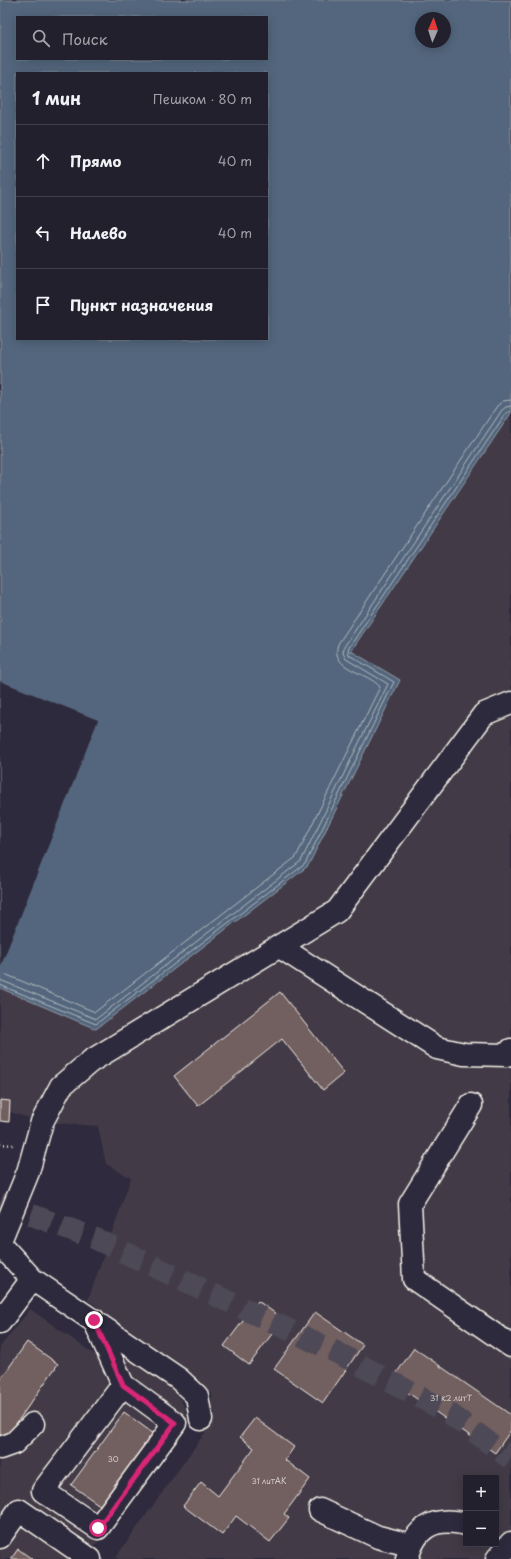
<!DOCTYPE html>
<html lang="ru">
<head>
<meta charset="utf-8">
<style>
	:root { --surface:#23202e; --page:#2b2836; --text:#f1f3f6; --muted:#a3a3aa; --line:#403e4a }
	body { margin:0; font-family:"Playpen Sans",sans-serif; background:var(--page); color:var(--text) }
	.controls { position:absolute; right:12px; bottom:12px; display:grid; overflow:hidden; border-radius:0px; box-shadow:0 2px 10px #0003 }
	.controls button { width:36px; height:36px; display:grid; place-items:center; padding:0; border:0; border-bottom:1px solid var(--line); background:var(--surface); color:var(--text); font:20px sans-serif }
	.compass { position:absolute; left:415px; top:12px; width:36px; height:36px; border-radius:50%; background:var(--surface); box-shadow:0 2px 10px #0003; rotate:3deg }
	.stop { position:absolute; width:12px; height:12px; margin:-9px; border:3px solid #db2777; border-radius:50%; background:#fff }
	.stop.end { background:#db2777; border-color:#fff; box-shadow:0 1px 4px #0008 }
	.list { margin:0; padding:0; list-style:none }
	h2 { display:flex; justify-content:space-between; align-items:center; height:52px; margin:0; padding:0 16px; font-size:17px }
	h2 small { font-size:13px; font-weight:400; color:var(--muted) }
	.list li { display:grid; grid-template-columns:26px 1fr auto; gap:12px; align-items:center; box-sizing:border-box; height:72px; padding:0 16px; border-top:1px solid var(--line) }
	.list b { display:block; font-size:15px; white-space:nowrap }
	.list em { font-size:13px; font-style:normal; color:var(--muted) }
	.icon { flex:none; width:22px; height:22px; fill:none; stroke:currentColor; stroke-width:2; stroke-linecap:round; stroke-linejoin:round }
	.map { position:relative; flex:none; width:511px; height:1559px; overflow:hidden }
	.search { position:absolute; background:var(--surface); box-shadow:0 2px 10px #0003; left:16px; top:16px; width:252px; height:44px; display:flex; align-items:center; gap:10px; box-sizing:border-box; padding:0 14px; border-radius:0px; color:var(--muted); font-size:15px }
	.panel { position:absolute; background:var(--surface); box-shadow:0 2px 10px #0003; left:16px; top:72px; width:252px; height:268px; border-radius:0px }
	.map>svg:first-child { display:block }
	.built { fill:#433a47; fill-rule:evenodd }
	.water { fill:#52667d; stroke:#939ea8; fill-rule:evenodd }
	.pier { fill:#2f2a3d }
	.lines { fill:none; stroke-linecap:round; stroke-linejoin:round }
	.shore { stroke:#b3b9bd; stroke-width:1 }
	.building { fill:#725f5f; stroke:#f4f1e8 }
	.minor-tunnel { stroke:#4d4857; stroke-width:22; stroke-dasharray:22 11; stroke-linecap:butt }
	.minor-casing { stroke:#f4f1e8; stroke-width:25 }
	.path { stroke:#f4f1e8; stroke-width:2.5; stroke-dasharray:1 3; stroke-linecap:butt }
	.minor { stroke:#2f2a3d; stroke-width:22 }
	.route { stroke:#db2777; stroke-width:5 }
	.labels { text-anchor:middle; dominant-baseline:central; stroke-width:4; stroke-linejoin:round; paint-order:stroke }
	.number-label { font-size:8px; fill:#d4ccc6 }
</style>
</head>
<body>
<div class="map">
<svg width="511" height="1559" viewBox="0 0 511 1559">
	<rect width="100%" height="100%" fill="#2f2a3d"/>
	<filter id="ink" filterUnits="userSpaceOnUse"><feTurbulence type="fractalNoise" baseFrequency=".025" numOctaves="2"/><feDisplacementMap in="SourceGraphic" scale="8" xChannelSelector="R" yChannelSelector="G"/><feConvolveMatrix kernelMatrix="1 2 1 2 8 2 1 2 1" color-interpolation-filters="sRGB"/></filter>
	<g filter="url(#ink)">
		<path class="built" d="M 511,413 L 511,1559 L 119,1559 L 116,1557 L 212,1423 L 212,1393 L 88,1300 L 131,1178 L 106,1164 L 98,1126 L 42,1122 L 10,1112 L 9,1122 L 0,1121 L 0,988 L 96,1029 ZM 466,1478 L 496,1478 L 496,1544 L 466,1544 Z
			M 30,1309 L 104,1361 L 124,1350 L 174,1390 L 185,1408 L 187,1420 L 85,1559 L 0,1559 L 0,1347 Z"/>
		<path class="water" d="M 0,0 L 511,0 L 511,413 L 351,651 L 400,680 L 308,866 L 96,1029 L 0,988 ZM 17,17 L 267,17 L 267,59 L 17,59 ZM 421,18 L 445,18 L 445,42 L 421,42 ZM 17,73 L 267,73 L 267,339 L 17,339 Z"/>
		<path class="pier" d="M 0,681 L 98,720 L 0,968 Z"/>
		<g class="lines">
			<path class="shore" d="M 0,974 L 7,975 L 95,1012 L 296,857 L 380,687 C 369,672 329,670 338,644 L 497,406 L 503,401 L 511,400
				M 0,980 L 96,1019 L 301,861 L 388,684 L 346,659 L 343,653 L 344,647 L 502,410 L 506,407 L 511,406
				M 0,985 L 96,1024 L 305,864 L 394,682 L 349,655 L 348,649 L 506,413 L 511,411"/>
		</g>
		<path class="building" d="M 280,992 L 344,1073 L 323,1090 L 282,1039 L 198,1106 L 174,1076 Z
			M 0,1100 L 10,1101 L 9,1122 L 0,1121 Z
			M 258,1301 L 283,1319 L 249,1365 L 224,1346 Z
			M 315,1312 L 363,1345 L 323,1403 L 274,1369 Z
			M 27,1342 L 58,1364 L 6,1438 L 0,1434 L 0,1380 Z
			M 414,1348 L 511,1415 L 511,1430 L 495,1453 L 391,1381 Z
			M 124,1412 L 154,1434 L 101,1506 L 71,1485 Z
			M 255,1418 L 294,1447 L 285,1460 L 310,1479 L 284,1514 L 289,1518 L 270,1542 L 236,1516 L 222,1535 L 183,1506 L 201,1482 L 218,1496 L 254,1448 L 240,1437 Z
			M 18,1549 L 32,1559 L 11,1559 Z"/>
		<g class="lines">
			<path class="minor-tunnel" d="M 0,1203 L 96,1239 L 336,1352 L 449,1413 L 511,1459"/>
			<defs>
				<path id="minor" d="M 280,947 L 437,1048 L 464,1054 L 507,1055 L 511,1050
					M 471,1105 L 410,1204 L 414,1279 L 511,1346
					M 0,1241 L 28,1172 L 42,1122 L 61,1086 L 91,1061 L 337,911 L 484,714 L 511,703
					M 0,1244 L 32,1279 L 0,1322
					M 32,1279 L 179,1379 L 197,1396 L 201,1419
					M 94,1320 L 123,1385 L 43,1491 L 98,1528 L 175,1423 L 123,1385
					M 0,1448 L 14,1443 L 33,1424
					M 320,1510 L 378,1537 L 410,1545
					M 0,1537 L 19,1510 L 90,1559
					M 407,1559 C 415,1527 434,1516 466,1524
					M 497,1559 L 511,1543"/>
			</defs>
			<use href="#minor" class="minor-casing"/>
			<path class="path" d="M 0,1144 L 13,1145"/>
			<use href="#minor" class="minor"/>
		</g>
	</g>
	<g class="lines" filter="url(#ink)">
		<path class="route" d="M 94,1320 L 123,1385 L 175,1423 L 98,1528"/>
	</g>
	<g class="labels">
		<g class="number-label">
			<text x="451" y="1398">31 к2 литТ</text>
			<text x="113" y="1459">30</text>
			<text x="269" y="1481">31 литАК</text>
		</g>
	</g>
</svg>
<div class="controls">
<button>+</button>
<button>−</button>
</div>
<svg class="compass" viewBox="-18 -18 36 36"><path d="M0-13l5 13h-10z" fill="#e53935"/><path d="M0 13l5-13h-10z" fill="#a3a3aa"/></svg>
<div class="stop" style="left:98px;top:1528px"></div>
<div class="stop end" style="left:94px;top:1320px"></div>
<div class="search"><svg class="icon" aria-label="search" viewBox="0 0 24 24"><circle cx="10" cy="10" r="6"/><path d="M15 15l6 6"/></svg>Поиск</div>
<section class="panel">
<h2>1 мин<small>Пешком · 80 m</small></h2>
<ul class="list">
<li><svg class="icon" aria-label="ahead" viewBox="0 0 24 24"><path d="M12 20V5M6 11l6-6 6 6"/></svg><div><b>Прямо</b></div><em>40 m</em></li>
<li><svg class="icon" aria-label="left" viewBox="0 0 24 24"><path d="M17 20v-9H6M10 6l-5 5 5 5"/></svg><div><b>Налево</b></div><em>40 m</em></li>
<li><svg class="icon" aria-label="arrive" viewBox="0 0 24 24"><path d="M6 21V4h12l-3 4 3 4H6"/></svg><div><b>Пункт назначения</b></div></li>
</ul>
</section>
</div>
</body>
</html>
